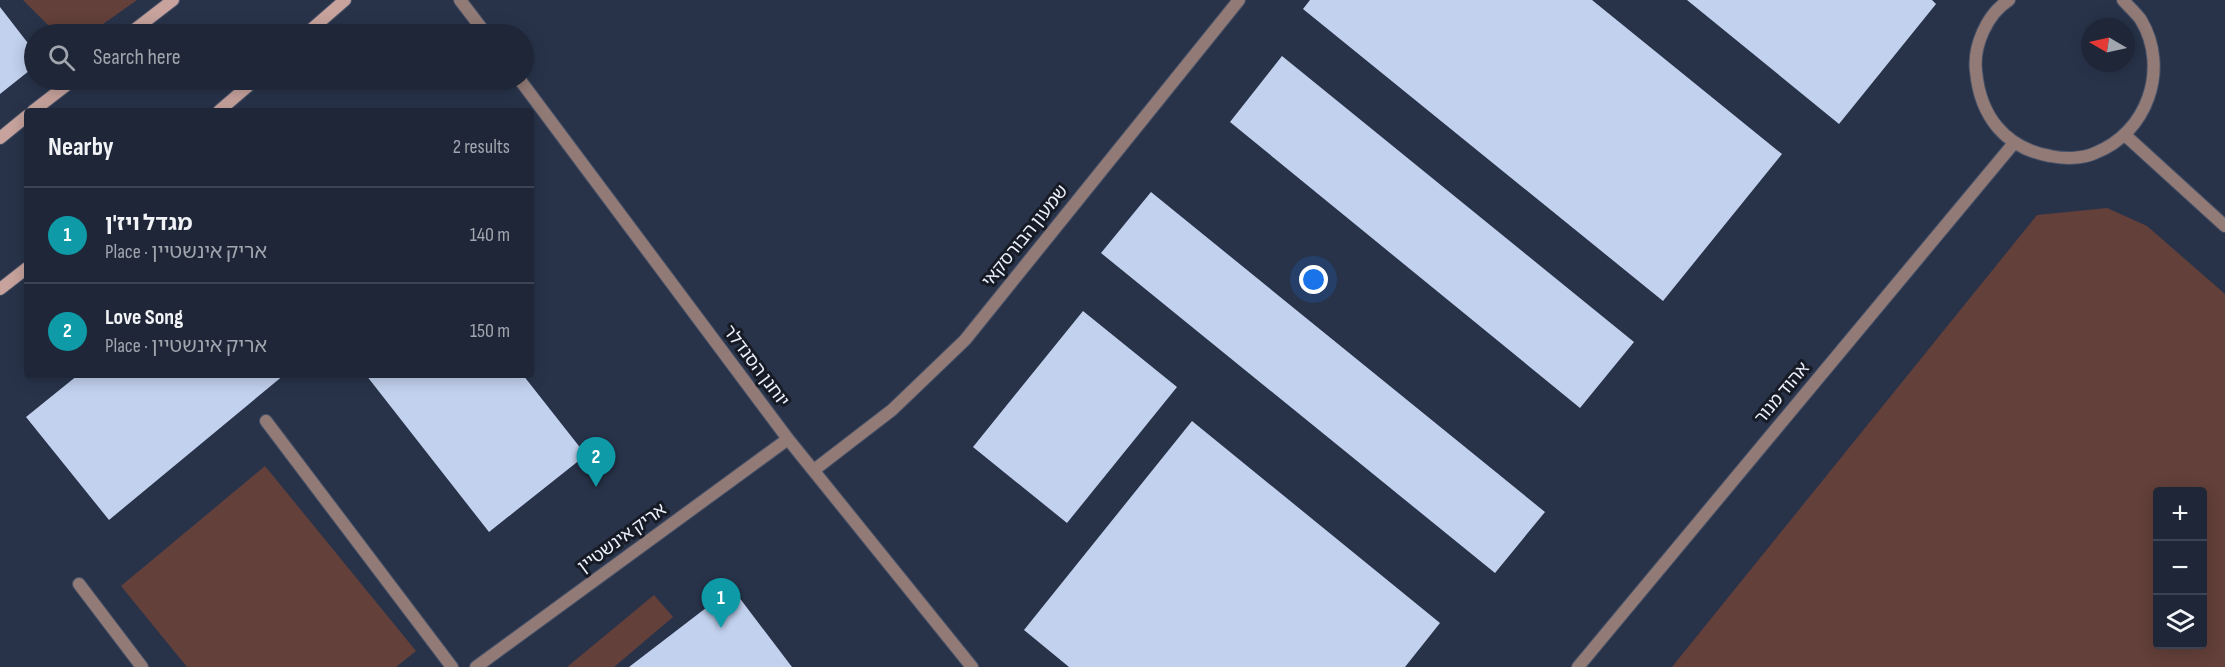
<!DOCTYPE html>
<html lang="en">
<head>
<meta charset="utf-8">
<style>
	:root { --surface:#1e2638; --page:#262e40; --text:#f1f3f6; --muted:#a1a5ae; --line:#3c4353; --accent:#0b8043 }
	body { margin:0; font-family:"Sofia Sans Condensed","Noto Sans Hebrew",sans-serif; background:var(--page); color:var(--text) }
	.controls { position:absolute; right:18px; bottom:18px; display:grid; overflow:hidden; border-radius:6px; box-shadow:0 3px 15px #0003 }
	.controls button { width:54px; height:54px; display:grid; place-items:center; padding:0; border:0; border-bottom:2px solid var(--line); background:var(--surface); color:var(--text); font:30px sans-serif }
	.compass { position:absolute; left:2081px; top:18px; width:54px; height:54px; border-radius:50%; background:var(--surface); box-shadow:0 3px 15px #0003; rotate:279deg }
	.you { position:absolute; left:1314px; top:280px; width:21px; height:21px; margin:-15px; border:4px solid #fff; border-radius:50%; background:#1a73e8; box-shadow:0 0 0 9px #1a73e833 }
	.badge { display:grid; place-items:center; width:39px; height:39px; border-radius:50%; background:var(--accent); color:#fff; font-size:20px; font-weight:700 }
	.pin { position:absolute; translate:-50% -50px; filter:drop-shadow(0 2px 3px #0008) }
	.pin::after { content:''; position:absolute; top:32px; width:21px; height:18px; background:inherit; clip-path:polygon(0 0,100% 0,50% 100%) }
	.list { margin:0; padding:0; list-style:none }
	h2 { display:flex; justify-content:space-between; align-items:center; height:78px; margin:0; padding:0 24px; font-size:26px }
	h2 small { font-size:20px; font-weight:400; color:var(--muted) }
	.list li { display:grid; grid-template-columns:39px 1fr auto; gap:18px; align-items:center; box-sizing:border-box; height:96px; padding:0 24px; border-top:2px solid var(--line) }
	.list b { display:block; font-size:22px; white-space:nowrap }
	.list p { margin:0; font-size:20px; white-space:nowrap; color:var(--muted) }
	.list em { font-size:20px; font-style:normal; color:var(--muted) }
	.icon { flex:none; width:33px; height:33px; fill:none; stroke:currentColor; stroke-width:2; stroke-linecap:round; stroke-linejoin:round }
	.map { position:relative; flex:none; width:2225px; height:667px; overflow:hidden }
	.search { position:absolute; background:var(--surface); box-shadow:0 3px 15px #0003; left:24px; top:24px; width:510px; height:66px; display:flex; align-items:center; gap:15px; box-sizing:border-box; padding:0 21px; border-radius:33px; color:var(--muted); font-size:22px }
	.panel { position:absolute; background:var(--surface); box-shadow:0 3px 15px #0003; left:24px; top:108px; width:510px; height:270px; border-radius:6px }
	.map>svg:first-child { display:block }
	.green { fill:#63403a; fill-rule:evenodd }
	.building { fill:#c2d1ee }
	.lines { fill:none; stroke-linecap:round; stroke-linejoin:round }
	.service-casing { stroke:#475167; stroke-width:14 }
	.minor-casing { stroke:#475167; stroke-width:14 }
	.secondary-casing { stroke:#475167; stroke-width:14 }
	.service { stroke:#927b77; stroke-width:12 }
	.minor { stroke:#927b77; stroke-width:12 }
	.secondary { stroke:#c8a39d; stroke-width:12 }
	.labels { text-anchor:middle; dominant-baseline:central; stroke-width:6; stroke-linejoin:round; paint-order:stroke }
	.street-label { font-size:18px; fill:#eaf1fd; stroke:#161b25 }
</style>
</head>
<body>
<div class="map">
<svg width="2225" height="667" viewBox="0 0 2225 667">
	<rect width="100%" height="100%" fill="#28334a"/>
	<path class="green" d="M 23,0 L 137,0 L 89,34 L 57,34 Z
		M 2107,208 L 2147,226 L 2225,294 L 2225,667 L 1672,667 L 2037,215 ZM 2158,492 L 2202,492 L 2202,644 L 2158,644 Z
		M 265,466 L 416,651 L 396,667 L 187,667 L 121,586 Z
		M 654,595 L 673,617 L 614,667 L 567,667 Z"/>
	<path class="building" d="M 1310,0 L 1592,0 L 1782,154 L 1663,301 L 1303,9 Z
		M 1687,0 L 1932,0 L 1936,4 L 1839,124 Z
		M 0,7 L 34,51 L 34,67 L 0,94 Z
		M 1282,56 L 1634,342 L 1580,408 L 1230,122 Z
		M 1151,192 L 1545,512 L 1495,573 L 1101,253 Z
		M 1083,311 L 1177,387 L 1067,523 L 973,447 Z
		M 78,375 L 284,375 L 109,520 L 26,417 Z
		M 366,375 L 523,375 L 586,455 L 489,532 Z
		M 1192,421 L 1440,623 L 1405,667 L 1069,667 L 1024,630 Z
		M 732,588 L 792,667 L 629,667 Z"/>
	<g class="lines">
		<defs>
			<path id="service" d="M 266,421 L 452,667"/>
			<path id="minor" d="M 460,0 L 486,34
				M 2009,0 C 1987,14 1973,46 1976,71 C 1980,116 2005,148 2050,156 C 2064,159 2082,159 2095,153 C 2147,133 2170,69 2141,20 C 2136,13 2128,6 2123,0
				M 520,80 L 788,439 L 972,667
				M 2125,135 L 2225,226
				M 814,470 L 892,410 L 965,340 L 1239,0
				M 79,584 L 142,667
				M 476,667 L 788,439
				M 1578,667 L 2014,143"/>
			<path id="secondary" d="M 129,34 L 173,0
				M 306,34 L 345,0
				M 33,111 L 73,80
				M 219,111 L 255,80
				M 0,138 L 27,116
				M 0,289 L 27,268"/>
		</defs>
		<use href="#service" class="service-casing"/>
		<use href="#minor" class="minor-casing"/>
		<use href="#secondary" class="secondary-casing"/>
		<use href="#service" class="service"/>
		<use href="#minor" class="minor"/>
		<use href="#secondary" class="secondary"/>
	</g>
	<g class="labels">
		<g class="street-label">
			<text transform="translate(1025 236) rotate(-51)">שמעון הבורסקאי</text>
			<text transform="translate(756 366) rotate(53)">יוחנן הסנדלר</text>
			<text transform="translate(1782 393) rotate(-50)">אהוד מנור</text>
			<text transform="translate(622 538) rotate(-36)">אריק אינשטיין</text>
		</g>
	</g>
</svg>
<div class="controls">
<button>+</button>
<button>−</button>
<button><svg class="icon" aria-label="layers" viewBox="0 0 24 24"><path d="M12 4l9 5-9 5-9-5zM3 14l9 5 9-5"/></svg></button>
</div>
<svg class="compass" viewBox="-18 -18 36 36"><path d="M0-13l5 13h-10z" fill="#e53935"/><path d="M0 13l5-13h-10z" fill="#a1a5ae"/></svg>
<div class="you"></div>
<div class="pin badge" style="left:721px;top:628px;background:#0f9aa8">1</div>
<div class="pin badge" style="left:596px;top:487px;background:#0f9aa8">2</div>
<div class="search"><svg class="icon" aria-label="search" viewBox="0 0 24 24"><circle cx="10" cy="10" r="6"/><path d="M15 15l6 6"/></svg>Search here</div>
<section class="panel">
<h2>Nearby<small>2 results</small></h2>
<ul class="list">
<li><span class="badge" style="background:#0f9aa8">1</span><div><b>מגדל ויז'ן</b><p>Place · אריק אינשטיין</p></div><em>140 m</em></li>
<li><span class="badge" style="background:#0f9aa8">2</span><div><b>Love Song</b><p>Place · אריק אינשטיין</p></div><em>150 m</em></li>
</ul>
</section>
</div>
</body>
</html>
